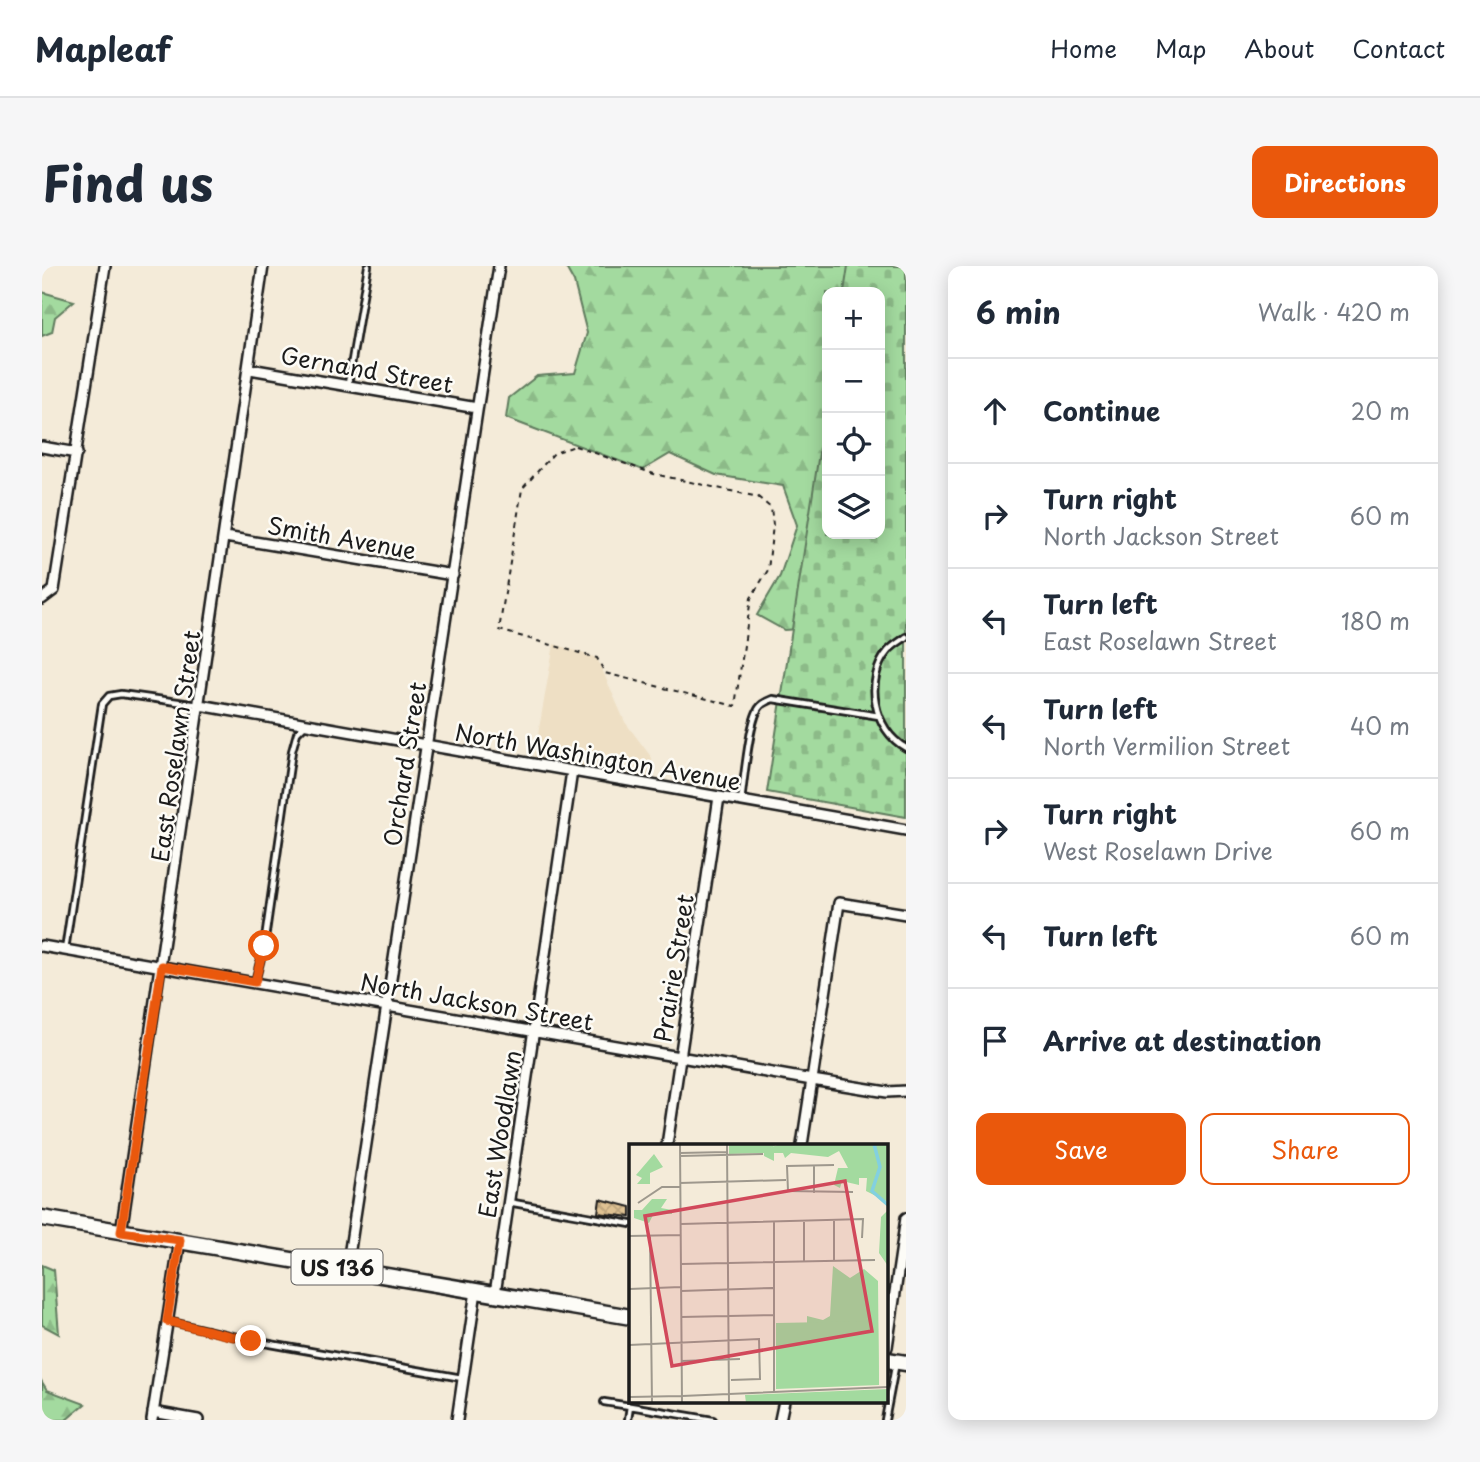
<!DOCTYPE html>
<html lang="en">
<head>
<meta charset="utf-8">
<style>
	:root { --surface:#fff; --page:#f6f6f7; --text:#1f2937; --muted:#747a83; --line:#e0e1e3; --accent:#ea580c }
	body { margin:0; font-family:"Playpen Sans",sans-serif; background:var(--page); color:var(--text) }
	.controls { position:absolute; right:21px; top:21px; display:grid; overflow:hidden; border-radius:14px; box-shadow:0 4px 18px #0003 }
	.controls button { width:63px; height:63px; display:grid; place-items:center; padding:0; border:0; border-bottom:2px solid var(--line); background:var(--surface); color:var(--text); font:35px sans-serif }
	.stop { position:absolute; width:21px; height:21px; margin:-16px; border:5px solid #ea580c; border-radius:50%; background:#fff }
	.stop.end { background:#ea580c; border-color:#fff; box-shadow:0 2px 7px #0008 }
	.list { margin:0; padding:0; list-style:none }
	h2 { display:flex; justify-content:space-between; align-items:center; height:91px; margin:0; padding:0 28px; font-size:30px }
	h2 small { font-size:23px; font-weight:400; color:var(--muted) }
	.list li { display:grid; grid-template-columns:46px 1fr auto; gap:21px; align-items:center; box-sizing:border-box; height:105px; padding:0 28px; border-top:2px solid var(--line) }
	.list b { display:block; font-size:26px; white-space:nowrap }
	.list p { margin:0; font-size:23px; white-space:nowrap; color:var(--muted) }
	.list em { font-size:23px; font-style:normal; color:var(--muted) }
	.actions { display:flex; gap:14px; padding:21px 28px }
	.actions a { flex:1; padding:16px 0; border:2px solid var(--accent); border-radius:14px; text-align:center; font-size:24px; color:var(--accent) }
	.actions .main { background:var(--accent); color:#fff }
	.icon { flex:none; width:38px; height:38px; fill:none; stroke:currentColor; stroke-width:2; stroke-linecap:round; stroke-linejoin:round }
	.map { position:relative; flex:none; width:864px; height:1154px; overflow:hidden; border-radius:14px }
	header { display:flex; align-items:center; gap:42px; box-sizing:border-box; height:98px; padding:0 35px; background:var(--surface); border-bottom:2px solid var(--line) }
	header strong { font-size:33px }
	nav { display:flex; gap:38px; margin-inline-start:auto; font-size:24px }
	.intro { display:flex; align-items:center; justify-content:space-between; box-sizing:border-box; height:168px; padding:0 42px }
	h1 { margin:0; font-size:49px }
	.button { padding:18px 32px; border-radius:14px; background:var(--accent); color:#fff; font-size:24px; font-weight:700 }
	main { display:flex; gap:42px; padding:0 42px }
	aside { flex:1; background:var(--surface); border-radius:14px; box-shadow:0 4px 18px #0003 }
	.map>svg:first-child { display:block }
	.built { fill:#eedfc4 }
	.forest { fill:url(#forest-firs); stroke:#607b5e; stroke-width:2; fill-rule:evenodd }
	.cemetery { fill:url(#cemetery-stones); stroke:#607b5e; stroke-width:2 }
	.building { fill:url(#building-cross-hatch); stroke:#1c1c1c; stroke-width:2 }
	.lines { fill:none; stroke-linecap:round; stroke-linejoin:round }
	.lane-casing { stroke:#1c1c1c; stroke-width:10 }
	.street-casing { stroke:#1c1c1c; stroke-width:14 }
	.primary-casing { stroke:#1c1c1c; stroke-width:19 }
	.path { stroke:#1c1c1c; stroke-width:2; stroke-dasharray:5 5; stroke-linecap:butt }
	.lane { stroke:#fdfcf7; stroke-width:4.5 }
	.street { stroke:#fdfcf7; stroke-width:9 }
	.primary { stroke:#fdfcf7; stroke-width:14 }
	.route { stroke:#ea580c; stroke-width:9 }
	.labels { text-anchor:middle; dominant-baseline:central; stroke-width:5; stroke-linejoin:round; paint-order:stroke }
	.shield { fill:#fdfcf7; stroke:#605f5e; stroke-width:2 }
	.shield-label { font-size:21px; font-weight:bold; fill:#1c1c1c }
	.street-label { font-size:23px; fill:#1c1c1c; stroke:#fdfcf7 }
	.inset-river { fill:none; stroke:#82d0e0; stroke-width:3.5 }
	.inset-road { fill:none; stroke:#9e988d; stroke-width:2 }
	.view { fill:#d1495b; fill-opacity:0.15; stroke:#d1495b; stroke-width:3.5 }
	.inset-edge { fill:none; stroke:#1c1c1c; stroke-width:3.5 }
</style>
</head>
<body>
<header>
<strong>Mapleaf</strong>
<nav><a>Home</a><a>Map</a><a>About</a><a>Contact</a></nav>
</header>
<div class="intro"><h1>Find us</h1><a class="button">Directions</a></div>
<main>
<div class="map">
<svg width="864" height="1154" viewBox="0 0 864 1154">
	<defs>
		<pattern id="forest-firs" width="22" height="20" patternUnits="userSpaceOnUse" patternTransform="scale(1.75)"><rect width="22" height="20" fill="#a3da9f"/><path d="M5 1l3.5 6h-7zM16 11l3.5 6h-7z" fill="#8cba88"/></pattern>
		<pattern id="cemetery-stones" width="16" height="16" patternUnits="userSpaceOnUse" patternTransform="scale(1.75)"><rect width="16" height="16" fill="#a3da9f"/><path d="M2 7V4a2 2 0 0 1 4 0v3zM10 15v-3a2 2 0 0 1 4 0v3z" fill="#8cba88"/></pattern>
		<pattern id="building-cross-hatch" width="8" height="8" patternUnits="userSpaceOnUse" patternTransform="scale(1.75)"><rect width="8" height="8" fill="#dfc293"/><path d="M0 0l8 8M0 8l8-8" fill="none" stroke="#bfa67e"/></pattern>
	</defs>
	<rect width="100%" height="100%" fill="#f4ebd9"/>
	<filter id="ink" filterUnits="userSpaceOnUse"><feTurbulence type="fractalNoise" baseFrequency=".0143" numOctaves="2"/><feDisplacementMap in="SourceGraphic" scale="14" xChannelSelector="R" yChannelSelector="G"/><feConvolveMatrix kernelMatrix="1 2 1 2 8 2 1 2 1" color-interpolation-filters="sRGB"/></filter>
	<g filter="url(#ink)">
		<path class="built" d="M 512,378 L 555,392 L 583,456 L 610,492 L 607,512 L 492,491 Z"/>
		<path class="forest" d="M 523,0 L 864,0 L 864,244 L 788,361 L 742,364 L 715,349 L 738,310 L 755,259 L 741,220 L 674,209 L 628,188 L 601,204 L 464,152 L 467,132 L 495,110 L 533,107 L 545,67 L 532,16 ZM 785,26 L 838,26 L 838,268 L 785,268 Z
			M 0,26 L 32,35 L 13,51 L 10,66 L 0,70 Z
			M 0,999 L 12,1004 L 17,1068 L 0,1059 Z
			M 0,1116 L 5,1124 L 43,1138 L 24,1154 L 0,1154 Z"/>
		<path class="cemetery" d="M 806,0 L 864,0 L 864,551 L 725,526 L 785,135 L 785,268 L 838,268 L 838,26 L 802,26 Z"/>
		<path class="building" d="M 558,933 L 589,941 L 589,951 L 556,947 Z"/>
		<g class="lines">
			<defs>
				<path id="lane" d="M 306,118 L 326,0
					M 864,371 C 859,375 851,379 846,385 C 822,413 831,464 864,482
					M 699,535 C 702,515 707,456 717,442 C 720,437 726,435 731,433 L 837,450
					M 23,684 L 60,438 L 67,430 L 79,428 L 157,439
					M 213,716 L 222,680 L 250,485 L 255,467 L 263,459
					M 466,936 L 589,958
					M 126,1055 L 217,1076 L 420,1112
					M 562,1136 L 588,1140
					M 586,1154 L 588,1140 L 671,1154
					M 843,1154 L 854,1096"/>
				<path id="street" d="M 208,103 L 435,142
					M 0,181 L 35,187
					M 183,271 L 411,309
					M 0,333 L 12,324 L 63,0
					M 158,439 L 864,564
					M 0,680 L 770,814 L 845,826 L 864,825
					M 625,879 L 677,531
					M 760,879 L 797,637 L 864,648
					M 79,966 L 221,0
					M 305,1003 L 457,0
					M 453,1028 L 530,505
					M 845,1081 L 864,952
					M 111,1146 L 156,1154
					M 110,1154 L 138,974
					M 415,1154 L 434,1025
					M 738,1154 L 742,1135"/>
				<path id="primary" d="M 0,952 L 589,1051
					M 845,1094 L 864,1097"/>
			</defs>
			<use href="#lane" class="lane-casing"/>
			<use href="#street" class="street-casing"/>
			<use href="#primary" class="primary-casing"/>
			<path class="path" d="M 533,180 L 612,208 L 716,231 L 729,242 L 731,259 L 726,304 L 709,332 L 693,440 L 563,407 L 555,392 L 457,364 L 480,223 L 512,187 Z"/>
			<use href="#lane" class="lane"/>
			<use href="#street" class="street"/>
			<use href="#primary" class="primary"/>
		</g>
	</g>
	<g class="lines" filter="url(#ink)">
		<path class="route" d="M 209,1075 L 125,1055 L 138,974 L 79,966 L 120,700 L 213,716 L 222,680"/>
	</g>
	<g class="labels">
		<rect class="shield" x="249.5" y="983.5" width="91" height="35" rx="5"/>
		<g class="shield-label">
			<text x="295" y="1001">US 136</text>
		</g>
		<g class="street-label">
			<text transform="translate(325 103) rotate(10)">Gernand Street</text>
			<text transform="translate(300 271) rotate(10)">Smith Avenue</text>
			<text transform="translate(133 480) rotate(-82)">East Roselawn Street</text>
			<text transform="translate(556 490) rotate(10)">North Washington Avenue</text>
			<text transform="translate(362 498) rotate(-81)">Orchard Street</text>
			<text transform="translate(631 702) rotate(-81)">Prairie Street</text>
			<text transform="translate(435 735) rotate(10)">North Jackson Street</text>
			<text transform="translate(457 868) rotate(-81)">East Woodlawn</text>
		</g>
	</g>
	<g transform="translate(587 878)">
		<rect width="259" height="259" fill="#f4ebd9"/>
		<path d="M 100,0 L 148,0 L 135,9 L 100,10 Z" fill="#a3da9f"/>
		<path d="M 151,0 L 259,0 L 259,58 L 237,47 L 238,34 L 230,34 L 230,41 L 213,37 L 211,44 L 205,41 L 209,24 L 219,24 L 210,7 L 199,13 L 162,9 L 156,14 L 154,9 L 145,9 L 145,17 L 135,12 L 135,6 ZM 25,10 L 34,23 L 21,29 L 21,40 L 8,40 L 13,34 L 7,31 ZM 23,55 L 38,55 L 32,64 L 43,66 L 43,70 L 25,69 L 20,79 L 5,74 L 5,66 L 13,66 ZM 259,66 L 259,122 L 250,109 L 252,73 ZM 204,122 L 221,134 L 235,125 L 249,137 L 250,241 L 178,185 L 178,172 L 194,176 L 201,172 Z" fill="#a3da9f"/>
		<path d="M 249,177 L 250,241 L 147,245 L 147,179 ZM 259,245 L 259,259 L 117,259 L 116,251 Z" fill="#a3da9f"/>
		<path class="inset-river" d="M 245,0 L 251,23 L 243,47 L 259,61"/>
		<path class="inset-road" d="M 51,0 L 53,259M 98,0 L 100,259M 51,9 L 98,8M 51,12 L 134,10M 205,21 L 158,22 L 159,47 L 224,48M 51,39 L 157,36M 185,49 L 185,21M 9,59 L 33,43 L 51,43M 205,77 L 205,117M 145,78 L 145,247M 175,78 L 175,118M 52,80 L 234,75 L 233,94M 21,91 L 23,259M 0,92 L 52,91M 52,120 L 246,116M 0,145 L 52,143M 52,147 L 144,144M 52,173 L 145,171M 0,201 L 130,195 L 131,235 L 102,236M 52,217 L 111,215M 53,252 L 259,243M 0,253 L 53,252"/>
		<path class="view" d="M 216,37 L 243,187 L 43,222 L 16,72 Z"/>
		<rect width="259" height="259" class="inset-edge"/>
	</g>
</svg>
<div class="controls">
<button>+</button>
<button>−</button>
<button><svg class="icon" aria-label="locate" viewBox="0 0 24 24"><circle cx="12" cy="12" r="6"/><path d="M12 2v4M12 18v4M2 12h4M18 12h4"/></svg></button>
<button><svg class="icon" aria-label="layers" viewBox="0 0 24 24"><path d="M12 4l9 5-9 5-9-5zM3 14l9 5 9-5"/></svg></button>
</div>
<div class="stop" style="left:222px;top:680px"></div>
<div class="stop end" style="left:209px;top:1075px"></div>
</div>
<aside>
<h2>6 min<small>Walk · 420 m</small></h2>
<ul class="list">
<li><svg class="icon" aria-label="ahead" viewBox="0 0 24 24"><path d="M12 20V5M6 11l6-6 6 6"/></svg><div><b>Continue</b></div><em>20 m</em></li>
<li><svg class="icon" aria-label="right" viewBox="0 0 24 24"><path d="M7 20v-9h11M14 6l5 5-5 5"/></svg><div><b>Turn right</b><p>North Jackson Street</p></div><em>60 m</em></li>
<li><svg class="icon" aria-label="left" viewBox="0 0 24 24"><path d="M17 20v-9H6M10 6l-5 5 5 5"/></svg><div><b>Turn left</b><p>East Roselawn Street</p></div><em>180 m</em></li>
<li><svg class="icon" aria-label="left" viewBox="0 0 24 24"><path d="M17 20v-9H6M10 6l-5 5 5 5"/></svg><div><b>Turn left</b><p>North Vermilion Street</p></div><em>40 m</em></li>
<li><svg class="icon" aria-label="right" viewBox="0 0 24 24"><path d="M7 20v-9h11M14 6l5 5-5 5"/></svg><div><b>Turn right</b><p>West Roselawn Drive</p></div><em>60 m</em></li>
<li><svg class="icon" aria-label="left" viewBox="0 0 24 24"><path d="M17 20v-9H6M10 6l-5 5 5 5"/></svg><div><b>Turn left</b></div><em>60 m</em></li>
<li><svg class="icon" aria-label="arrive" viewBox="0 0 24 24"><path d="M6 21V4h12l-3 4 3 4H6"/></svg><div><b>Arrive at destination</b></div></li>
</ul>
<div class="actions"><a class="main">Save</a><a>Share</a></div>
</aside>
</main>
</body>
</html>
